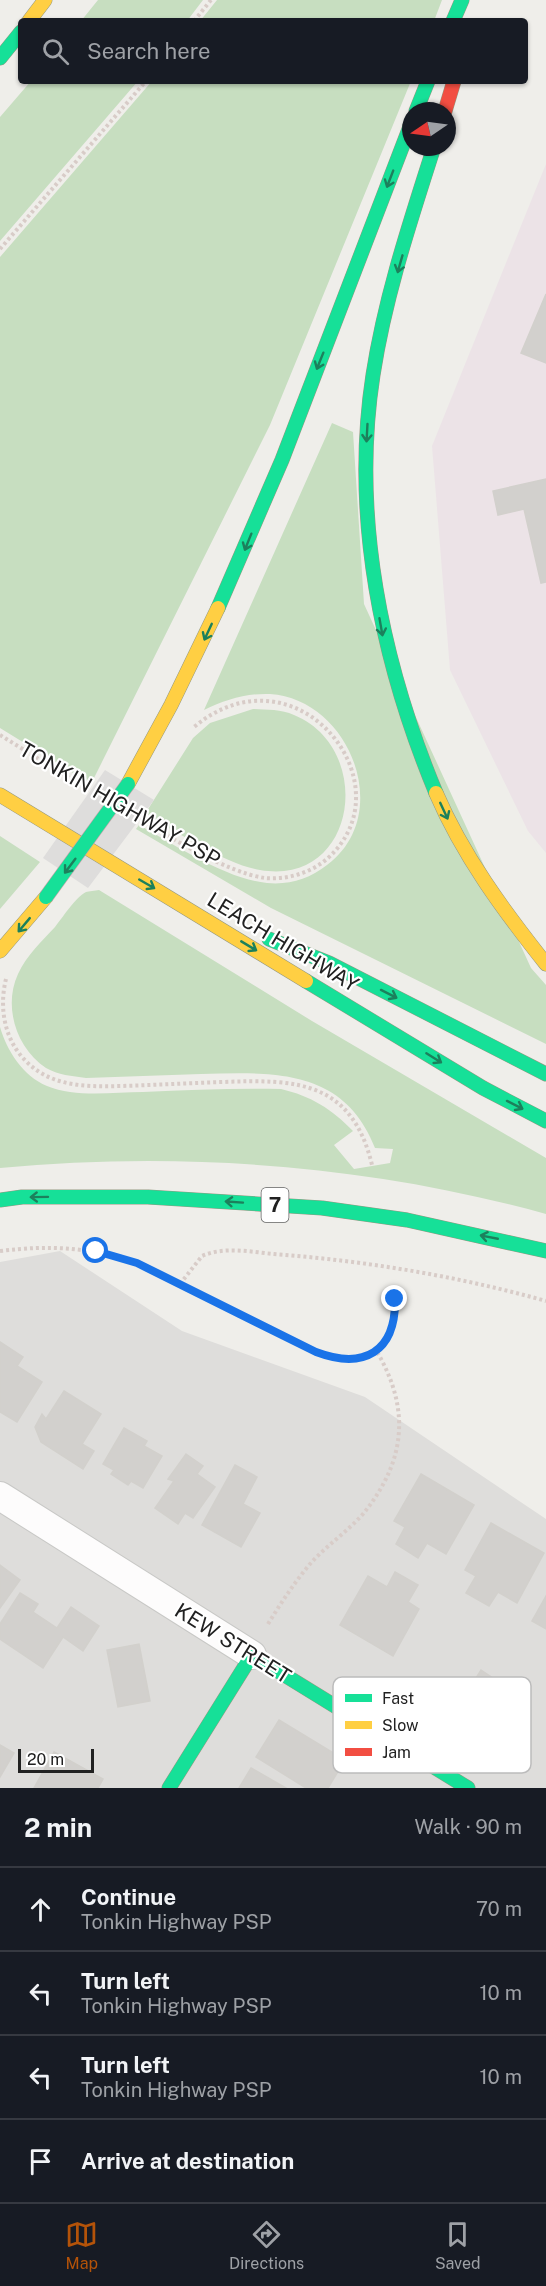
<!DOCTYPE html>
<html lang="en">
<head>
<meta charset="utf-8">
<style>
	:root { --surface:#171b24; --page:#20242c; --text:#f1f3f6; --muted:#9ea1a6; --line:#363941; --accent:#b45309 }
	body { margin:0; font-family:"Public Sans",sans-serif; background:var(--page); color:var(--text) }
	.compass { position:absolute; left:402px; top:102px; width:54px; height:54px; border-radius:50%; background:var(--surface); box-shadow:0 2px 4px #0004; rotate:257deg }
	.scale { position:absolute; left:18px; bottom:15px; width:76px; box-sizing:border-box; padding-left:6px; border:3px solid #212121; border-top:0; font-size:16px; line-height:21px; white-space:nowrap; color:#212121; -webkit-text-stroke:4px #fff; paint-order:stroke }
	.stop { position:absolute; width:18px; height:18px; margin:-14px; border:4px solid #1a73e8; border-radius:50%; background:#fff }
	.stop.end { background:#1a73e8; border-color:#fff; box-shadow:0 2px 6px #0008 }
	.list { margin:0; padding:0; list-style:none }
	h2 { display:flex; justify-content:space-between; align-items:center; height:78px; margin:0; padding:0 24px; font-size:26px }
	h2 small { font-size:20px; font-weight:400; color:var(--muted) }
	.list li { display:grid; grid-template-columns:39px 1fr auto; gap:18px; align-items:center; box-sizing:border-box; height:84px; padding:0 24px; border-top:2px solid var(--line) }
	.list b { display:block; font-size:22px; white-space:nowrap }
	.list p { margin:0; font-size:20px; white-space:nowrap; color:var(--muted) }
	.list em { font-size:20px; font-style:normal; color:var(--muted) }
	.icon { flex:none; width:33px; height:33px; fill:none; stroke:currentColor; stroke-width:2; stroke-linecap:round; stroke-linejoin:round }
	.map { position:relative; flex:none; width:546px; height:1788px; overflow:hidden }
	.search { position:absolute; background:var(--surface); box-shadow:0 2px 4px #0004; left:18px; right:18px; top:18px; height:66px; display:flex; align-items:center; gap:15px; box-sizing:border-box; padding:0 21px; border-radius:6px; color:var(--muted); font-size:22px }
	.sheet { height:414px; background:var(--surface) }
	nav { display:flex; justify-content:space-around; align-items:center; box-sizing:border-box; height:84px; border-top:2px solid var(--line); background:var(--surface); font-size:16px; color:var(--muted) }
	nav a { display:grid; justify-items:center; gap:3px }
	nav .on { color:var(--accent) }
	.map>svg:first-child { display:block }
	.residential { fill:#dedddb }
	.industrial { fill:#ece3e7 }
	.forest { fill:#c7dec0 }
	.pier { fill:#dedddc }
	.building { fill:#d2d0cd; stroke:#d2d0cc; stroke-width:1.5 }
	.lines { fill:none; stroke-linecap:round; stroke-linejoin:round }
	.street-casing { stroke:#c8c8c6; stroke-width:30 }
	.fast-casing { stroke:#959982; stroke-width:15 }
	.slow-casing { stroke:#959982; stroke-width:15 }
	.jam-casing { stroke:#959982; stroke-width:15 }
	.path { stroke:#d8ccc8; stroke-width:4; stroke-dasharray:3 3; stroke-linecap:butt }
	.street { stroke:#fdfcfc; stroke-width:28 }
	.fast { stroke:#16e098; stroke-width:14 }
	.slow { stroke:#ffcf43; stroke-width:14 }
	.jam { stroke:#f24e42; stroke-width:14 }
	.fast-bridge-casing { stroke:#c4a2a8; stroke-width:15; stroke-linecap:butt }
	.fast-bridge { stroke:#16e098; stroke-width:14 }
	.oneway { stroke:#1c805c }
	.route { stroke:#1a73e8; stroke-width:8 }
	.labels { text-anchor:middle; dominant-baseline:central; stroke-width:4.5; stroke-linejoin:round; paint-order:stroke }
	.shield { fill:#fff; stroke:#646464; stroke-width:1.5 }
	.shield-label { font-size:20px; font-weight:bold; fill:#212121 }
	.street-label { font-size:21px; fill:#212121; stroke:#fff }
	.key { fill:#fff; stroke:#bcbcbc; stroke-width:1.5 }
	.key-label { font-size:16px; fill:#212121 }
</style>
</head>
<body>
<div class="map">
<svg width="546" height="1788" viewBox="0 0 546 1788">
	<rect width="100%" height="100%" fill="#efeeea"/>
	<path class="residential" d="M 60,1251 L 182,1331 L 365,1397 L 546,1519 L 546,1788 L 0,1788 L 0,1262 Z"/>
	<path class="industrial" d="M 546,164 L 546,853 L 528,831 L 450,670 L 432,446 Z"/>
	<path class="forest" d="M 98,0 L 203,0 L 187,21 L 81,21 Z
		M 217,0 L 442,0 L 434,21 L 200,21 Z
		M 31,81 L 138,81 L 0,241 L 0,117 Z
		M 152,81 L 411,81 L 270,425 L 91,784 L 0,728 L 0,257 Z
		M 332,423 L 353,432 L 364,604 L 531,968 L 546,985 L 546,1044 L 271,908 L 136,829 L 139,825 C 175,845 226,879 267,883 C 290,885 309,879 327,865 C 395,815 350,699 270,694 C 246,693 225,700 204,710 Z
		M 253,709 C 266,710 281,709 294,715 C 375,748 358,887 260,870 C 224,864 178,832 145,814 L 193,738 L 210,723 Z
		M 0,836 L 40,862 L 0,909 Z
		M 99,890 L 312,1021 L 546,1158 L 546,1214 C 370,1165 182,1151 0,1168 L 0,1027 C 7,1051 23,1076 47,1086 C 76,1098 113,1092 143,1092 C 189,1090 235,1088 281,1089 C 311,1096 332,1109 353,1131 L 334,1145 L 354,1169 L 390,1163 L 393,1149 L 375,1148 C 344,1068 273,1072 201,1074 C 162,1075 124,1077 86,1078 C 72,1076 58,1075 46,1068 C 16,1048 3,1006 18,974 C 26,956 42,941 55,927 C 63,917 75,898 86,892 C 89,891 95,891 99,890 Z"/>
	<path class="pier" d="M 105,770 L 154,800 L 88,888 L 43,858 Z"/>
	<path class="building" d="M 546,294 L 546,363 L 521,353 Z
		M 546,479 L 546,582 L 541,583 L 524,509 L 498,515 L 493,491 Z
		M 0,1342 L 23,1357 L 17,1366 L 42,1382 L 17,1422 L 0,1412 Z
		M 64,1391 L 101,1414 L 82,1444 L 94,1451 L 83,1469 L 41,1442 L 35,1427 L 42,1414 L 46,1419 Z
		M 124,1428 L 147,1441 L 144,1446 L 162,1456 L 143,1488 L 131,1481 L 128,1485 L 111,1474 L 114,1470 L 103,1464 Z
		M 186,1454 L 203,1466 L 197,1474 L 215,1487 L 193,1518 L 185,1513 L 178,1524 L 155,1508 L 174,1481 L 168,1479 Z
		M 235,1465 L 257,1477 L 243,1504 L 260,1513 L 241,1547 L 202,1525 Z
		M 421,1474 L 474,1505 L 446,1554 L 427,1543 L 418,1558 L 396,1544 L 405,1527 L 394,1521 Z
		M 491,1523 L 544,1553 L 517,1603 L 498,1592 L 489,1606 L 466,1593 L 476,1576 L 465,1570 Z
		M 0,1565 L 20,1580 L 0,1608 Z
		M 395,1572 L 418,1585 L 408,1602 L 419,1609 L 393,1656 L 340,1625 L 368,1576 L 387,1587 Z
		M 20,1593 L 38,1604 L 33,1612 L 57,1628 L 71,1607 L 99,1626 L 83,1651 L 63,1637 L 43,1668 L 0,1639 L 0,1624 Z
		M 546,1596 L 546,1629 L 532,1621 Z
		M 139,1644 L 150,1701 L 118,1707 L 107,1650 Z
		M 481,1670 L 523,1698 L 506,1724 L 486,1711 L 478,1724 L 470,1719 L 479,1707 L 464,1697 Z
		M 279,1720 L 345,1760 L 328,1788 L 306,1788 L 256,1757 Z
		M 0,1745 L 14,1753 L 0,1777 Z
		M 54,1752 L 103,1779 L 98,1788 L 34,1788 Z
		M 251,1768 L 286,1788 L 239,1788 Z"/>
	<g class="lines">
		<defs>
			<path id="street" d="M 0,1496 L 252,1655"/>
			<path id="fast" d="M 453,21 L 462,0
				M 0,58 L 21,32
				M 416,111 L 428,81
				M 434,147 C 410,222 385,297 373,375 C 351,517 382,663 436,793
				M 218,608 L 282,460 L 411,124
				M 269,939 L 329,963 L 546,1074
				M 306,981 L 483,1088 L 546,1121
				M 0,1200 L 22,1197 L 148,1197 L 322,1208 L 407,1220 L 546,1251
				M 169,1788 L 252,1655 L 468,1788"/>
			<path id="slow" d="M 29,21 L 45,0
				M 128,784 L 171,705 L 218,608
				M 436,793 C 463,856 504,911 546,964
				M 0,795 L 306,981
				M 0,951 L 46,897"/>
			<path id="jam" d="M 445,111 L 454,81"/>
		</defs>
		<use href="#street" class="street-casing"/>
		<use href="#fast" class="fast-casing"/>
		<use href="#slow" class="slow-casing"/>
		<use href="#jam" class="jam-casing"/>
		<path class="path" d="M 194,21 L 211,0
			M 0,249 L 146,81
			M 0,735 L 89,790
			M 137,818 C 170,837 228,873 265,878 C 287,880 311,873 328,858 C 410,784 296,642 194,727
			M 6,979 C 0,1003 3,1029 16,1049 C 42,1087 81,1087 122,1086 C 156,1085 189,1083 223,1082 C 296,1079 352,1081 372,1165
			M 0,1251 C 51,1245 88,1247 137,1263 L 317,1352 C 373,1374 401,1341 393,1285
			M 180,1284 L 202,1256 C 225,1246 251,1252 274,1254 C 366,1261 457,1276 546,1301
			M 268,1624 C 281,1603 294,1583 310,1564 C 326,1546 347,1532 363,1514 C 406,1461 411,1409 376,1350"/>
		<use href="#street" class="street"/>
		<use href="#fast" class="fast"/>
		<use href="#slow" class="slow"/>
		<use href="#jam" class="jam"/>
		<defs>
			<path id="fast-bridge" d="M 46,897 L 128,784"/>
		</defs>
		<use href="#fast-bridge" class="fast-bridge-casing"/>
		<use href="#fast-bridge" class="fast-bridge"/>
	</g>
	<defs><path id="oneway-shaft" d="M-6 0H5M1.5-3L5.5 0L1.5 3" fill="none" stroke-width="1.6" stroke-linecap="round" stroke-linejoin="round" transform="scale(1.5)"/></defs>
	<g class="oneway">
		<use href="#oneway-shaft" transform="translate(390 179) rotate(111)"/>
		<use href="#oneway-shaft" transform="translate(400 264) rotate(106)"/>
		<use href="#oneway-shaft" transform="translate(320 361) rotate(112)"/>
		<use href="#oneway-shaft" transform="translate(367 433) rotate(93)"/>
		<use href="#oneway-shaft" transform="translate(248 542) rotate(112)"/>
		<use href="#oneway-shaft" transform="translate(381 627) rotate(80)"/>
		<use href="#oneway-shaft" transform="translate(208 632) rotate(115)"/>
		<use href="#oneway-shaft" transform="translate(444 811) rotate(65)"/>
		<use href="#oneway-shaft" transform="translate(70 866) rotate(127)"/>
		<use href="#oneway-shaft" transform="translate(147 884) rotate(30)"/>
		<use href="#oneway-shaft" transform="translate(24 925) rotate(130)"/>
		<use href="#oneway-shaft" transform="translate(249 946) rotate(31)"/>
		<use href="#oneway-shaft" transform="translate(389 994) rotate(27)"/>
		<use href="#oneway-shaft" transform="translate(434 1058) rotate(32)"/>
		<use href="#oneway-shaft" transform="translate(515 1105) rotate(27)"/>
		<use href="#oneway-shaft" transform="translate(39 1197) rotate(179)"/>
		<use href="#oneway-shaft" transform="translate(234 1202) rotate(-176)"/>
		<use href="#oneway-shaft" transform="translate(489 1237) rotate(-169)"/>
	</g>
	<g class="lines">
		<path class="route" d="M 96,1251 L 137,1263 L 316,1352 C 364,1370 396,1352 395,1299"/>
	</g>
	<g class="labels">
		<rect class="shield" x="261.5" y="1188" width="27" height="34" rx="4.5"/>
		<g class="shield-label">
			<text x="275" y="1205">7</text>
		</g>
		<g class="street-label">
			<text transform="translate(120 804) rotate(30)">TONKIN HIGHWAY PSP</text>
			<text transform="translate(283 942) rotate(31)">LEACH HIGHWAY</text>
			<text transform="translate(233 1643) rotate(32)">KEW STREET</text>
		</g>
	</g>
	<rect x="333" y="1677" width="198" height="96" rx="9" class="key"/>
	<rect x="345" y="1694" width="27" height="8" fill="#16e098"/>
	<rect x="345" y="1721" width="27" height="8" fill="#ffcf43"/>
	<rect x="345" y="1748" width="27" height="8" fill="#f24e42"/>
	<g class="key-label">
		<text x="382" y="1704">Fast</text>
		<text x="382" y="1731">Slow</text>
		<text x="382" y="1758">Jam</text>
	</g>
</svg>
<svg class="compass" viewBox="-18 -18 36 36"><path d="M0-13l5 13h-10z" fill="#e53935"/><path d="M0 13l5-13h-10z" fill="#9ea1a6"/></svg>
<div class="scale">20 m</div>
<div class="stop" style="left:96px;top:1251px"></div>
<div class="stop end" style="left:395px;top:1299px"></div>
<div class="search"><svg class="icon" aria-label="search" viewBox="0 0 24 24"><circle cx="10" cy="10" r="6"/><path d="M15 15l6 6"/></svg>Search here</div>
</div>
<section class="sheet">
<h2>2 min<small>Walk · 90 m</small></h2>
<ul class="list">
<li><svg class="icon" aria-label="ahead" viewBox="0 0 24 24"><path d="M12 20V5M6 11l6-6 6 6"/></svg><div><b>Continue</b><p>Tonkin Highway PSP</p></div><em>70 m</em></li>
<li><svg class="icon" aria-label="left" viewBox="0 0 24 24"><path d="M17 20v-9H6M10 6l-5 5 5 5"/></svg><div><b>Turn left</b><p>Tonkin Highway PSP</p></div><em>10 m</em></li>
<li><svg class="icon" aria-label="left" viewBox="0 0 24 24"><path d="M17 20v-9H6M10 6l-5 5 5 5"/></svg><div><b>Turn left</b><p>Tonkin Highway PSP</p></div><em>10 m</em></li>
<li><svg class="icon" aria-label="arrive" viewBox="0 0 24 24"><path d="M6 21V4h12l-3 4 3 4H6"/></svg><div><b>Arrive at destination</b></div></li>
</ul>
</section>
<nav>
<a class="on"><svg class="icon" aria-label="map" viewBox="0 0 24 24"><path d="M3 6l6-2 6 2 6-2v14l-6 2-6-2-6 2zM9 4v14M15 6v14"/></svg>Map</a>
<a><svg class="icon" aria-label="directions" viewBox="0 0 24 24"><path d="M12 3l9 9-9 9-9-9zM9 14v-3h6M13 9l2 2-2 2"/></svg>Directions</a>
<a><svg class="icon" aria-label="saved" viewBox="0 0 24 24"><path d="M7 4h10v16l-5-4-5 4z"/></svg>Saved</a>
</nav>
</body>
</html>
